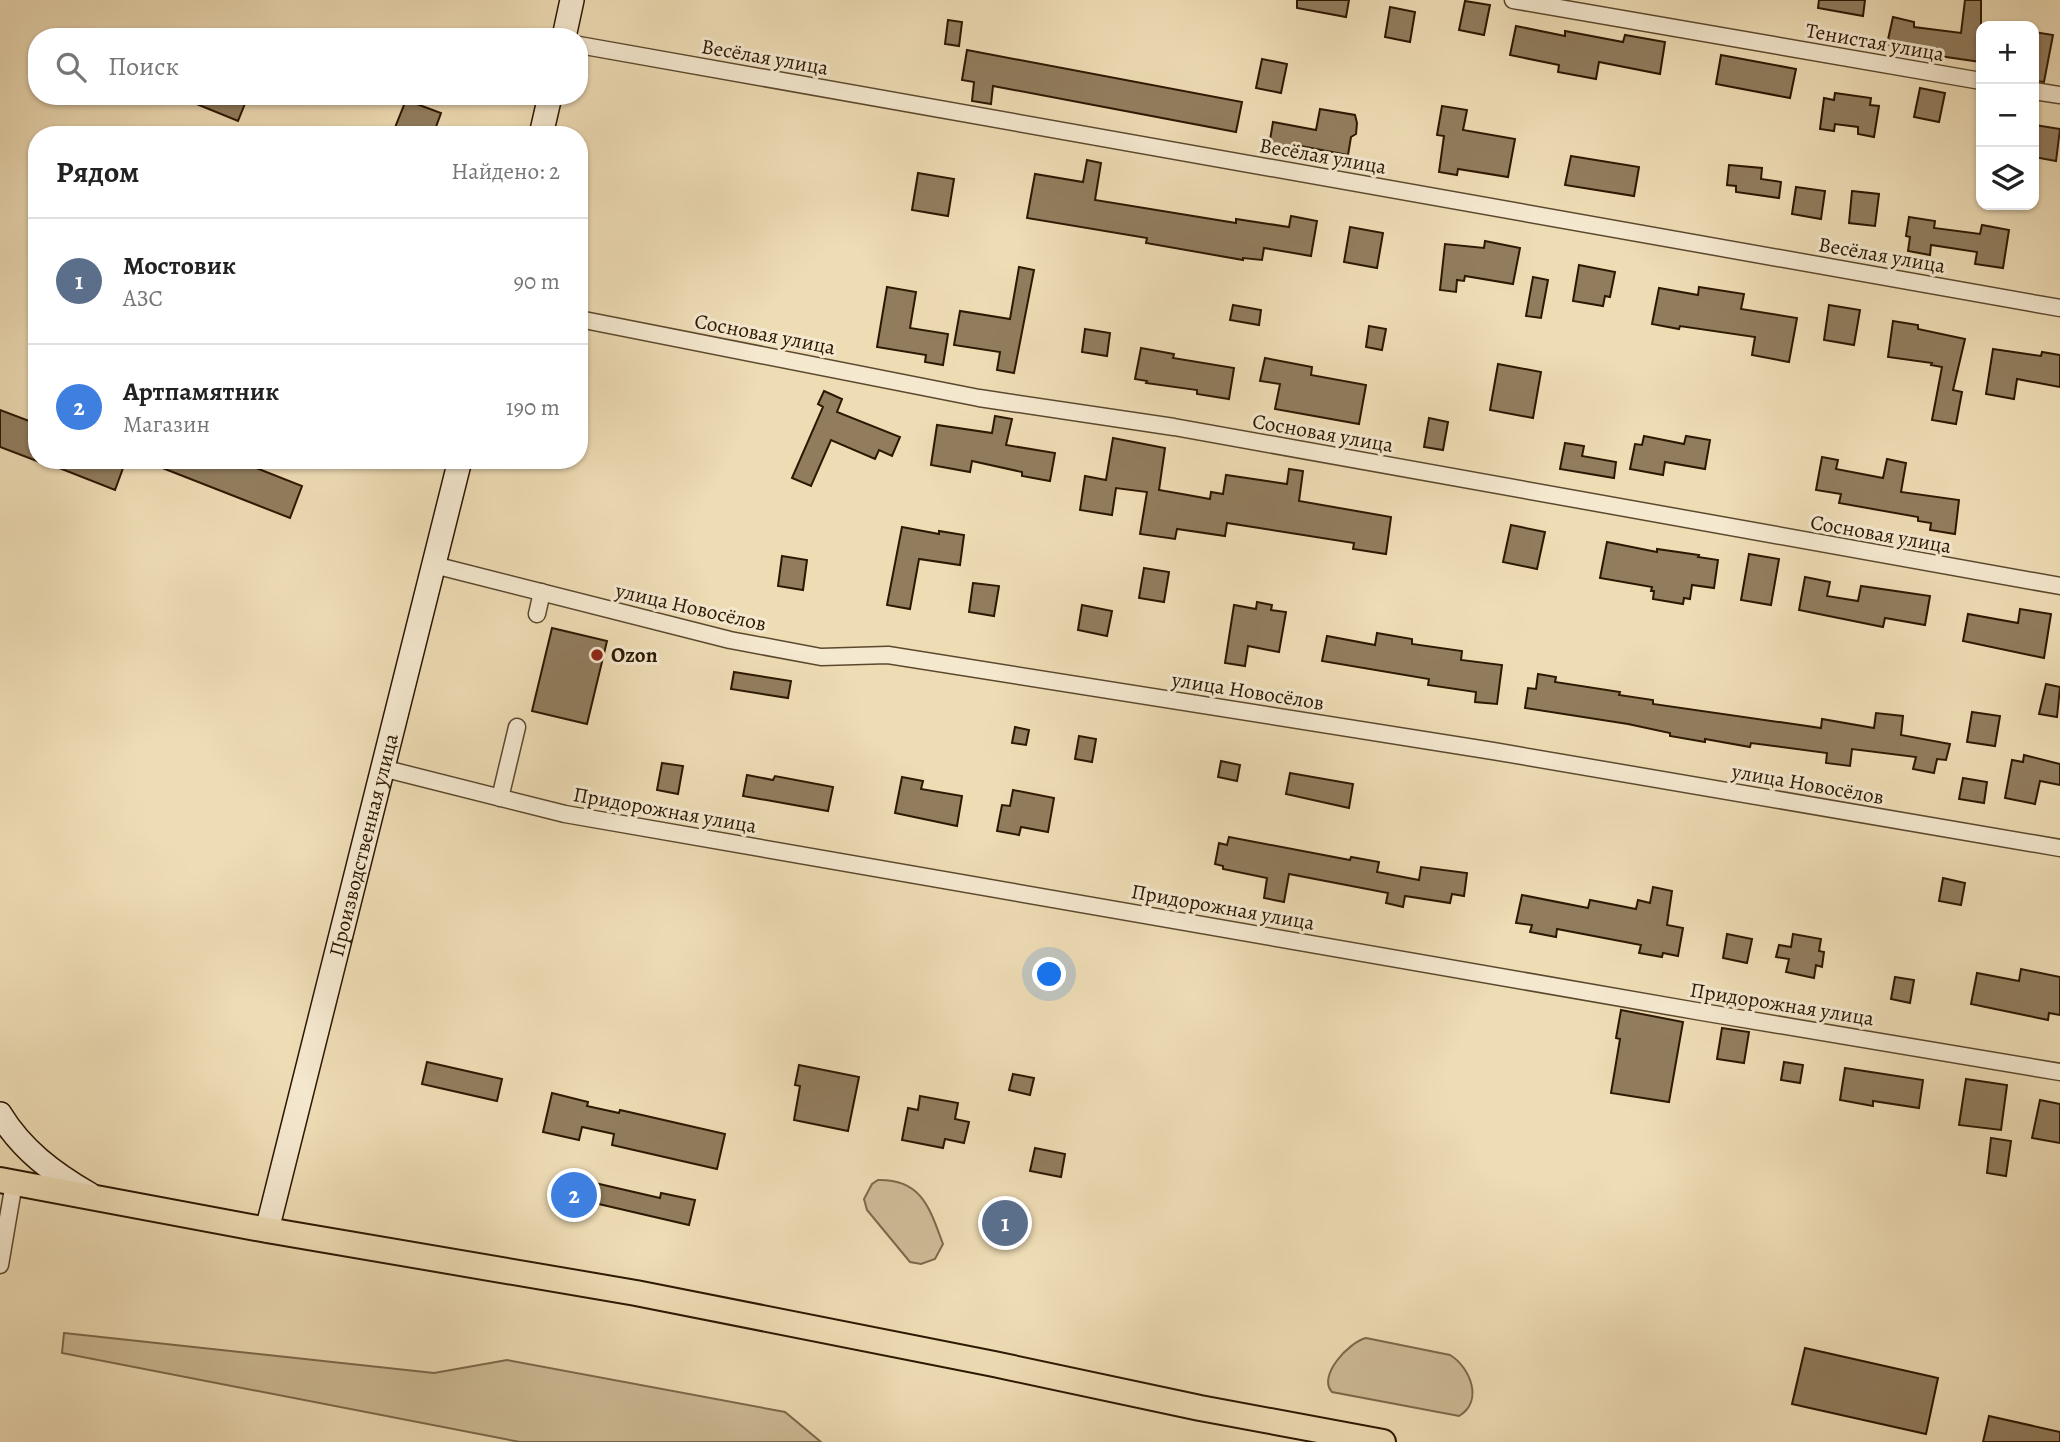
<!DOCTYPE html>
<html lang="ru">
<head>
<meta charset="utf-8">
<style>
	:root { --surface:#fff; --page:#f6f6f6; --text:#222; --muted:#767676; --line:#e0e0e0; --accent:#111827 }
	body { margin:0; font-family:Alegreya,serif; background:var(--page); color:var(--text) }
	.controls { position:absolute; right:21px; top:21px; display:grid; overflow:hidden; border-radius:14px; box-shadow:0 2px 5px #0004 }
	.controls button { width:63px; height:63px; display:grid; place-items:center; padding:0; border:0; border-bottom:2px solid var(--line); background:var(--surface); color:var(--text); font:35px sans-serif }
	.you { position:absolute; left:1050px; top:975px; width:24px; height:24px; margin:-18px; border:5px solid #fff; border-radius:50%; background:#1a73e8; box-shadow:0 0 0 10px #1a73e833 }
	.badge { display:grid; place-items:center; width:46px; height:46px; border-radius:50%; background:var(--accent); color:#fff; font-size:23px; font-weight:700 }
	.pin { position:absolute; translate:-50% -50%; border:4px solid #fff; box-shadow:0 2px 7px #0006 }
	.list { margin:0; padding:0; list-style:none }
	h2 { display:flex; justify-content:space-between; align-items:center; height:91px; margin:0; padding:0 28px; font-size:30px }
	h2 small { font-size:23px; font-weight:400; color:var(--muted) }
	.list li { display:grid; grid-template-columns:46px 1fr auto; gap:21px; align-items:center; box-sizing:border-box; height:126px; padding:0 28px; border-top:2px solid var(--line) }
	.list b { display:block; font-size:26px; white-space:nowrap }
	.list p { margin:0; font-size:23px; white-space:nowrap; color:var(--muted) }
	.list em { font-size:23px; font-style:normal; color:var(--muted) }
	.icon { flex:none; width:38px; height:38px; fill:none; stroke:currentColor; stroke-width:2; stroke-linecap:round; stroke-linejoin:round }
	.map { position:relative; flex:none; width:2060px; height:1442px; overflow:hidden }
	.search { position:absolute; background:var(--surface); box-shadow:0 2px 5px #0004; left:28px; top:28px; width:560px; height:77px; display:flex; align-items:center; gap:18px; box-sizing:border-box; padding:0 24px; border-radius:28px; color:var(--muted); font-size:26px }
	.panel { position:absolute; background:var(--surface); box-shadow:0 2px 5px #0004; left:28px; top:126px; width:560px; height:343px; border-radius:28px }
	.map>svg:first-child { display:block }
	.green { fill:#cdbb96; stroke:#7c694b; stroke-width:2 }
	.building { fill:#917d5e; stroke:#2c1700; stroke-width:2 }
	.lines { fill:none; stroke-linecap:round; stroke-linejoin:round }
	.street-casing { stroke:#5c482d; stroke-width:19 }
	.secondary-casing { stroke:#2c1700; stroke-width:26 }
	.primary-casing { stroke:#2c1700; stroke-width:28 }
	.street { stroke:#f4e8cf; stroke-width:16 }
	.secondary { stroke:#f4e8cf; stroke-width:23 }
	.primary { stroke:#eedcb5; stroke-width:24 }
	.poi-dot { fill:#8f2418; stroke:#f4e8cf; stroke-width:2.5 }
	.labels { text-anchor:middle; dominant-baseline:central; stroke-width:6; stroke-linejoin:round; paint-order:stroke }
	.street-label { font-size:21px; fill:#2c1700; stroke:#f4e8cf }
	.poi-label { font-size:21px; font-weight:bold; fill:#2c1700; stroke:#f4e8cf; text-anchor:start }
</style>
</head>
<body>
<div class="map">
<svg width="2060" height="1442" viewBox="0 0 2060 1442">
	<rect width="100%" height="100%" fill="#eedcb5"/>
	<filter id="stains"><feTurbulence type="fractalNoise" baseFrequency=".00286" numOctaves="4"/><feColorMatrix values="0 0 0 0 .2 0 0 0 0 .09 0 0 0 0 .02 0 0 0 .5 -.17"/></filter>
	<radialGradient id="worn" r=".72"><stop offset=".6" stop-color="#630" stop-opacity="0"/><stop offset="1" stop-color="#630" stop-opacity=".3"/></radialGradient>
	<path class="green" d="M 878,1180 C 923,1179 930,1210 943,1244 L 935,1259 L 921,1264 L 910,1262 L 867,1210 L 864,1199 L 872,1184 Z
		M 64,1333 L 434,1373 L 507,1360 L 785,1412 L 821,1442 L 520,1442 L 62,1353 Z
		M 1366,1338 L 1450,1355 C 1470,1367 1484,1401 1459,1416 L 1332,1392 C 1317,1376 1349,1342 1366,1338 Z"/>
	<path class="building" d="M 1297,0 L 1349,0 L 1346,17 L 1297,8 Z
		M 1819,0 L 1865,0 L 1863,16 L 1818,8 Z
		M 1965,0 L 1981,0 L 1981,62 L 1932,55 L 1887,44 L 1893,17 L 1914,22 L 1914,27 L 1961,33 Z
		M 1465,1 L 1490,5 L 1484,35 L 1459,30 Z
		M 1390,7 L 1415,12 L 1410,42 L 1385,37 Z
		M 948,20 L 962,22 L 959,46 L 945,44 Z
		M 1516,26 L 1565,36 L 1565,31 L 1623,42 L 1625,35 L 1665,42 L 1660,74 L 1599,62 L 1596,79 L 1558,72 L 1559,65 L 1510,55 Z
		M 2034,32 L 2053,35 L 2044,82 L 2034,81 Z
		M 967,50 L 1242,102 L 1236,132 L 993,86 L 991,104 L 972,101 L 974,82 L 962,80 Z
		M 1721,55 L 1796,69 L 1790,98 L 1716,84 Z
		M 1262,59 L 1287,64 L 1281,93 L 1256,88 Z
		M 1920,88 L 1945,93 L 1939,122 L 1914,117 Z
		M 1835,93 L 1871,98 L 1870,105 L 1879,106 L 1874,137 L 1858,134 L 1858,127 L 1835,124 L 1834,131 L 1820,129 L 1824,98 L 1834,100 Z
		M 177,96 L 248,96 L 238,121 Z
		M 406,100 L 441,113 L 433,135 L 392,135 Z
		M 1442,106 L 1467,110 L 1463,130 L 1515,139 L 1508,177 L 1458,169 L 1457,175 L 1439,172 L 1444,136 L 1437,135 Z
		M 1320,109 L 1355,115 L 1357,123 L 1356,134 L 1351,137 L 1348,155 L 1295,145 L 1293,156 L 1268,152 L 1273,122 L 1316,130 Z
		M 2035,125 L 2060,129 L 2056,161 L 2034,157 Z
		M 1571,156 L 1639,167 L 1634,196 L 1565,185 Z
		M 1087,160 L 1101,163 L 1095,200 L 1236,223 L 1236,219 L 1289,227 L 1291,216 L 1317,221 L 1311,256 L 1264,248 L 1262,260 L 1243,258 L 1243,260 L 1146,243 L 1147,238 L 1027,218 L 1035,174 L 1083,182 Z
		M 1729,165 L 1762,168 L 1761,179 L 1781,182 L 1779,198 L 1736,192 L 1736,186 L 1727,185 Z
		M 918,173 L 954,179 L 948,216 L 912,210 Z
		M 1796,187 L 1825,191 L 1821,219 L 1792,214 Z
		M 1852,191 L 1879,194 L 1875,226 L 1849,223 Z
		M 1909,217 L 1935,221 L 1934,228 L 1980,234 L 1982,225 L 2009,230 L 2003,268 L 1975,264 L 1977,252 L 1931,245 L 1930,255 L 1908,251 L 1910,237 L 1906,236 Z
		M 1350,227 L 1383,233 L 1377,268 L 1344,262 Z
		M 1485,241 L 1520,248 L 1513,284 L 1465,276 L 1464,281 L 1457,280 L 1456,292 L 1440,290 L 1445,244 L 1484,248 Z
		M 1579,265 L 1615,272 L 1610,297 L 1605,296 L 1603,306 L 1573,301 Z
		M 1019,267 L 1034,270 L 1014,373 L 997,370 L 1000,352 L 954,345 L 960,311 L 1010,319 Z
		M 1533,277 L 1548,280 L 1541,318 L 1526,316 Z
		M 887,287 L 916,292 L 910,328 L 948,334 L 943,365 L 925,362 L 926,355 L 877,347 Z
		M 1699,287 L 1744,294 L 1741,309 L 1797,318 L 1789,362 L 1752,355 L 1755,337 L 1680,326 L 1679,329 L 1652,324 L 1659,288 L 1698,295 Z
		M 1233,305 L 1261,310 L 1259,325 L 1230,320 Z
		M 1829,305 L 1860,310 L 1854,345 L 1824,340 Z
		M 1893,321 L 1918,325 L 1918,329 L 1965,339 L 1953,390 L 1962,392 L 1956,424 L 1932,420 L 1942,367 L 1931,365 L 1932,363 L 1888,357 Z
		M 1369,326 L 1386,329 L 1382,350 L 1366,347 Z
		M 1085,329 L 1110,333 L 1107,356 L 1082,352 Z
		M 1141,348 L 1174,354 L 1173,358 L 1234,368 L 1229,399 L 1197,394 L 1197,390 L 1146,383 L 1147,381 L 1135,379 Z
		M 1993,349 L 2041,356 L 2042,352 L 2060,355 L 2060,387 L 2017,379 L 2014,399 L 1986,394 Z
		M 1265,358 L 1312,367 L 1311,375 L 1366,385 L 1359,424 L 1275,409 L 1280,384 L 1260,381 Z
		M 1498,364 L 1541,372 L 1533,418 L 1490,410 Z
		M 824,391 L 842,399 L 837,412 L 900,437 L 892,456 L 879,450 L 875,459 L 831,440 L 811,486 L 792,478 L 823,407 L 818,404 Z
		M 0,410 L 37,424 L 37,461 L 0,447 Z
		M 995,416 L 1012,419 L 1006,445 L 1055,453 L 1050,481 L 1022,476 L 1022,472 L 972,461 L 970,472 L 931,465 L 937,425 L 992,433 Z
		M 1429,418 L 1448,422 L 1443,450 L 1424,447 Z
		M 1644,436 L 1684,444 L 1686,436 L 1710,440 L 1705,469 L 1665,462 L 1663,475 L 1630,469 L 1635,444 L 1642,445 Z
		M 1113,438 L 1165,448 L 1159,490 L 1182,494 L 1210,499 L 1211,492 L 1223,494 L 1226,475 L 1287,484 L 1289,469 L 1303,471 L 1299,501 L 1391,517 L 1386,554 L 1353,549 L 1354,543 L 1227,523 L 1225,536 L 1177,529 L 1175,539 L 1140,534 L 1147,492 L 1116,488 L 1112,515 L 1080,510 L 1085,476 L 1106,480 Z
		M 1565,443 L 1584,446 L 1582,456 L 1616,462 L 1614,478 L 1560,469 Z
		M 1822,457 L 1838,460 L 1836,469 L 1883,478 L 1887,459 L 1906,463 L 1901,492 L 1959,500 L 1955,534 L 1930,530 L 1931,523 L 1918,521 L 1918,517 L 1839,503 L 1841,494 L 1816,490 Z
		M 39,460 L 126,460 L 115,490 Z
		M 142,460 L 236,460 L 302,486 L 290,518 Z
		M 1511,525 L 1545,532 L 1537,569 L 1503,562 Z
		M 902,527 L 939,534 L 939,531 L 964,535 L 960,565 L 919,559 L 910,609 L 887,605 Z
		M 1607,542 L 1657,552 L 1657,549 L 1699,555 L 1698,557 L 1718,560 L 1714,588 L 1692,585 L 1690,599 L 1684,598 L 1683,604 L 1653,599 L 1654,591 L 1651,591 L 1652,587 L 1600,578 Z
		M 1749,554 L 1779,559 L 1771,605 L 1741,600 Z
		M 782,556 L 807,560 L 803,590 L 778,586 Z
		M 1144,568 L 1169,572 L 1164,602 L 1139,598 Z
		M 1805,577 L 1830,582 L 1827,596 L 1858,601 L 1861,586 L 1930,596 L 1925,625 L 1885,618 L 1883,627 L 1799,610 Z
		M 973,583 L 999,586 L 994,616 L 969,612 Z
		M 1257,602 L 1272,605 L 1271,610 L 1286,612 L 1279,652 L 1248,646 L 1245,666 L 1225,663 L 1234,605 L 1256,609 Z
		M 1082,605 L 1112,611 L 1107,636 L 1078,630 Z
		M 2020,609 L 2051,614 L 2044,658 L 1963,641 L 1968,614 L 2018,623 Z
		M 552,628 L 607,641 L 587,724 L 532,711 Z
		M 1377,633 L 1412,639 L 1412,644 L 1462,651 L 1461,660 L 1502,665 L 1497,704 L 1475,702 L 1476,692 L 1428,685 L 1429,679 L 1322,661 L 1327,636 L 1375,645 Z
		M 734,672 L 791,681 L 788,698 L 731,689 Z
		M 1538,674 L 1556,677 L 1555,682 L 1620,692 L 1619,695 L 1653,700 L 1653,704 L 1821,728 L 1822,719 L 1874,728 L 1876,713 L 1903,716 L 1901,735 L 1950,744 L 1946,760 L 1937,759 L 1934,773 L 1913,769 L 1916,757 L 1852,749 L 1850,766 L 1826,763 L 1827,753 L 1751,743 L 1750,747 L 1705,739 L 1705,742 L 1670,736 L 1670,733 L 1628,724 L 1525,708 L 1528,688 L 1536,689 Z
		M 2046,684 L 2060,687 L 2057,717 L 2039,714 Z
		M 1972,712 L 2000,716 L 1995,746 L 1967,742 Z
		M 1015,727 L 1029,730 L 1026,745 L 1012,743 Z
		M 1079,736 L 1096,739 L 1092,762 L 1075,759 Z
		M 2024,755 L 2060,764 L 2060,785 L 2040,781 L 2035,804 L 2005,798 L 2012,760 L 2023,762 Z
		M 1221,761 L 1240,765 L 1237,781 L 1218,777 Z
		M 662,763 L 683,766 L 678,794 L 657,790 Z
		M 1290,773 L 1353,784 L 1349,808 L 1286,794 Z
		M 747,775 L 773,780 L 775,776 L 833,787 L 828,811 L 743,796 Z
		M 902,777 L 923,781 L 921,789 L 962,796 L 957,826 L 895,813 Z
		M 1963,778 L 1987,782 L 1984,803 L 1959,799 Z
		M 1013,790 L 1054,798 L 1048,832 L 1021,827 L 1019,835 L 997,831 L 1002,805 L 1010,806 Z
		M 1229,837 L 1350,860 L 1351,857 L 1379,862 L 1377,872 L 1419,880 L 1421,867 L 1467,873 L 1464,896 L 1452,894 L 1450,903 L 1405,896 L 1403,907 L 1386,903 L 1388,893 L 1289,874 L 1284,902 L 1264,898 L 1267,878 L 1223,869 L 1223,866 L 1215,864 L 1219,843 L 1227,845 Z
		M 1943,878 L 1965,883 L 1961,905 L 1939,901 Z
		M 1653,887 L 1672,891 L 1667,925 L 1683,928 L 1678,956 L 1663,953 L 1662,957 L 1639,953 L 1641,945 L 1557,929 L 1556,937 L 1530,932 L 1532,925 L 1516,923 L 1522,895 L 1588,908 L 1590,900 L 1636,909 L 1638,900 L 1650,903 Z
		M 1727,934 L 1752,939 L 1747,963 L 1723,958 Z
		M 1793,934 L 1821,939 L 1819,951 L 1824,952 L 1822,967 L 1816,965 L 1814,978 L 1786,972 L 1789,959 L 1776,957 L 1779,945 L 1791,947 Z
		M 2021,969 L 2060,977 L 2060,1015 L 2049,1013 L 2048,1020 L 1971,1004 L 1977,973 L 2019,981 Z
		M 1895,977 L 1914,980 L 1910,1003 L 1891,999 Z
		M 1621,1010 L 1683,1022 L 1669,1102 L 1611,1093 L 1620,1039 L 1616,1038 Z
		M 1722,1028 L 1749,1032 L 1744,1063 L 1717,1059 Z
		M 427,1062 L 502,1079 L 497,1101 L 422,1084 Z
		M 1784,1062 L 1803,1065 L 1800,1083 L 1781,1080 Z
		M 799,1065 L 859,1077 L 848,1131 L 794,1120 L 800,1086 L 795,1085 Z
		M 1845,1068 L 1923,1080 L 1919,1108 L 1873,1101 L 1873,1106 L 1840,1100 Z
		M 1013,1074 L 1034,1078 L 1030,1095 L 1009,1090 Z
		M 1966,1079 L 2007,1085 L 2001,1130 L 1959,1125 Z
		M 552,1093 L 588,1102 L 587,1106 L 619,1113 L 620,1110 L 725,1134 L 717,1169 L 612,1145 L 614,1134 L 582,1127 L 579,1140 L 543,1132 Z
		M 920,1096 L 958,1103 L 955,1119 L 969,1122 L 964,1143 L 945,1139 L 943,1148 L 902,1140 L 908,1108 L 918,1110 Z
		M 2040,1100 L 2060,1104 L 2060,1143 L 2032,1138 Z
		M 1991,1138 L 2011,1141 L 2006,1176 L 1987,1173 Z
		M 1035,1148 L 1065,1154 L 1061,1177 L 1030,1171 Z
		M 595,1183 L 660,1198 L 661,1193 L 695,1200 L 689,1225 L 590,1202 Z
		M 1805,1348 L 1938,1378 L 1926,1434 L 1792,1404 Z
		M 1989,1416 L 2060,1432 L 2060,1442 L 1983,1442 Z"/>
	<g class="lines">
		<defs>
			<path id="street" d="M 1513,0 L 1981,81
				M 579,45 L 2060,308
				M 2034,91 L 2060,95
				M 579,319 L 979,398 L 1174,427 L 2060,586
				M 434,565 L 730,640 L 821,657 L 888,655 L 1493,751 L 2060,848
				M 537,614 L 542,592
				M 382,768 L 565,814 L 1702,1012 L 2060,1072
				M 500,798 L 517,727
				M 0,1265 L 14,1183"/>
			<g id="secondary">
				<path d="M 564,37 L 572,0"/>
				<path d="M 541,135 L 550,96"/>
				<path d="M 0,1114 C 22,1150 53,1173 89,1194"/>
				<path id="s1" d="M 267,1230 L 460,460"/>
			</g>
			<path id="primary" d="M 0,1180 L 267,1230 L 636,1293 L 994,1364 L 1200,1408 L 1383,1442"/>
		</defs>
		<use href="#street" class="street-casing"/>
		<use href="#secondary" class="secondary-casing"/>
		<use href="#primary" class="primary-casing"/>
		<use href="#street" class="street"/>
		<use href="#secondary" class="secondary"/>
		<use href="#primary" class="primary"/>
	</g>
	<circle class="poi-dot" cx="597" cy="655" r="7"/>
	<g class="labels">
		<g class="street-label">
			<text transform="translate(1875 42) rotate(10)">Тенистая улица</text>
			<text transform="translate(765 57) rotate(10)">Весёлая улица</text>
			<text transform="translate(1323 156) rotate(10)">Весёлая улица</text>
			<text transform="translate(1882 255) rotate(10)">Весёлая улица</text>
			<text transform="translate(765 334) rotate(11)">Сосновая улица</text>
			<text transform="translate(1323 433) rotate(10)">Сосновая улица</text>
			<text transform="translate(1881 534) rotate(10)">Сосновая улица</text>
			<text transform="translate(691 607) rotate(13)">улица Новосёлов</text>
			<text transform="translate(1248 691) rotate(9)">улица Новосёлов</text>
			<text transform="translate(1808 784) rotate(10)">улица Новосёлов</text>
			<text transform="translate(665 810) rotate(10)">Придорожная улица</text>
			<text stroke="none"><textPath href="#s1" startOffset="397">Производственная улица</textPath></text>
			<text transform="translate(1223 907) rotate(10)">Придорожная улица</text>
			<text transform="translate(1782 1004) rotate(9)">Придорожная улица</text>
		</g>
		<g class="poi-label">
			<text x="611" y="655">Ozon</text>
		</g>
	</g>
	<rect width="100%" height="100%" filter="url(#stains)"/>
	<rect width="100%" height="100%" fill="url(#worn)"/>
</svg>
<div class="controls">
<button>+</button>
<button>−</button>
<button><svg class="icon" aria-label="layers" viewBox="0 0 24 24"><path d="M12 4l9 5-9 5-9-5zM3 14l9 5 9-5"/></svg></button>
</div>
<div class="you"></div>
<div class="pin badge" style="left:1005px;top:1223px;background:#5c6f8a">1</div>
<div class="pin badge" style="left:574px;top:1195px;background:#3f7fe0">2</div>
<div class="search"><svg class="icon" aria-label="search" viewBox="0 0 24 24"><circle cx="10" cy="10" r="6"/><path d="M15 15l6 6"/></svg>Поиск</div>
<section class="panel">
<h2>Рядом<small>Найдено: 2</small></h2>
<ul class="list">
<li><span class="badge" style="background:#5c6f8a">1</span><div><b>Мостовик</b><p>АЗС</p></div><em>90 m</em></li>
<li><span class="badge" style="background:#3f7fe0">2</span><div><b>Артпамятник</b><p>Магазин</p></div><em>190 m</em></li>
</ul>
</section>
</div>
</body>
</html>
